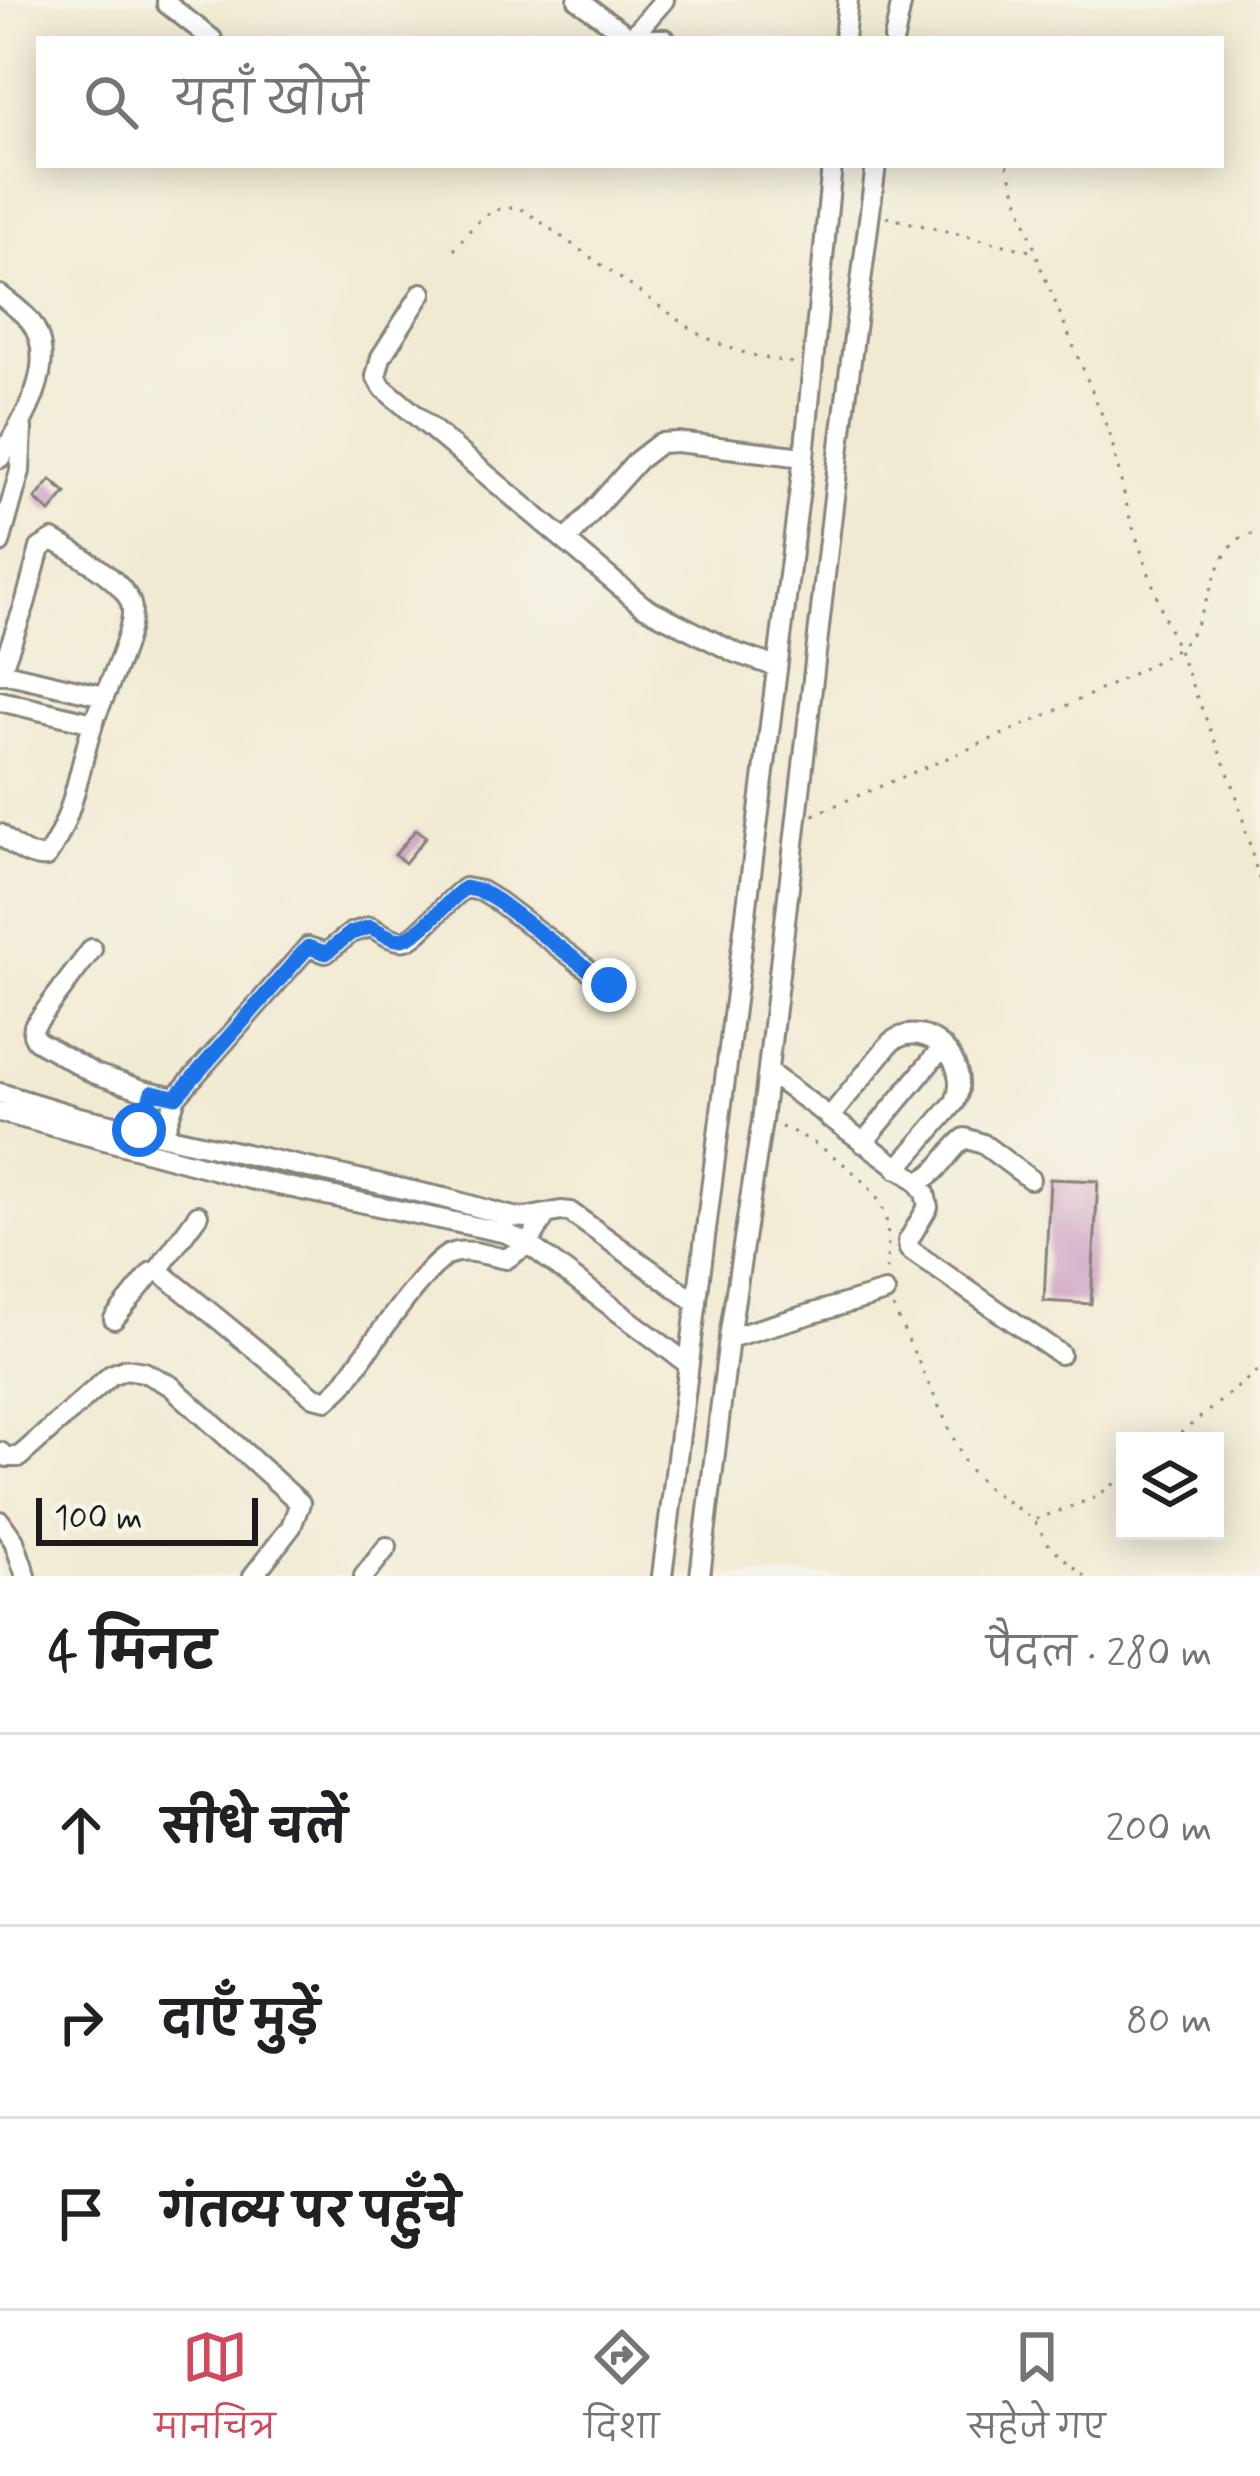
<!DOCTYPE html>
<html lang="hi">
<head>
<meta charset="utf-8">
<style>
	:root { --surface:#fff; --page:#f6f6f6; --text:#202124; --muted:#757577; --line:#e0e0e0; --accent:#d1495b }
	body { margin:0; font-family:Mynerve,"Playpen Sans Deva",sans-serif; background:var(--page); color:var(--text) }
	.controls { position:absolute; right:36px; bottom:36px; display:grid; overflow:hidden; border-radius:0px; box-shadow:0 6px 30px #0003 }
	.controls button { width:108px; height:108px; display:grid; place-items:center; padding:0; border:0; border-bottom:3px solid var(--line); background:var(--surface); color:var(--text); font:60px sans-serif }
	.scale { position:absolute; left:36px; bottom:30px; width:222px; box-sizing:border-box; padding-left:12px; border:6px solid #1c1c1c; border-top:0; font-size:33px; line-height:42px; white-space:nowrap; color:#1c1c1c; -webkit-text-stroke:9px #f7f3e8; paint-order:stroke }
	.stop { position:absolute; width:36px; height:36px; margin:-27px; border:9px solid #1a73e8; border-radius:50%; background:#fff }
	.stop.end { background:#1a73e8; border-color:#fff; box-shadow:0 3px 12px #0008 }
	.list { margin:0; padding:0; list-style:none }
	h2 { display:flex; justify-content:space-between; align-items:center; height:156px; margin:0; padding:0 48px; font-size:51px }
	h2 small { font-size:39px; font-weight:400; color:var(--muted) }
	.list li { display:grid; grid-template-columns:78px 1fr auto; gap:36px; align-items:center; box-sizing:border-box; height:192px; padding:0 48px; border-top:3px solid var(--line) }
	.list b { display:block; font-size:45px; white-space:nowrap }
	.list em { font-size:39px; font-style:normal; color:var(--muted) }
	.icon { flex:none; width:66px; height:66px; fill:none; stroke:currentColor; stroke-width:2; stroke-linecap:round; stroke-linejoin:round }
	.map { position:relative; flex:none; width:1260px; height:1576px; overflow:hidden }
	.search { position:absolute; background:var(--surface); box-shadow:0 6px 30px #0003; left:36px; right:36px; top:36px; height:132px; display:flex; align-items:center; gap:30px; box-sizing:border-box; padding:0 42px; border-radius:0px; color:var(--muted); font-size:45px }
	.sheet { height:732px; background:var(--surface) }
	nav { display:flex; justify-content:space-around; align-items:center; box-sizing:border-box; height:168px; border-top:3px solid var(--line); background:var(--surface); font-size:33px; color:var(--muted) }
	nav a { display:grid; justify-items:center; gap:6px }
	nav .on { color:var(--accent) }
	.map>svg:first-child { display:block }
	.building { fill:#c897bf }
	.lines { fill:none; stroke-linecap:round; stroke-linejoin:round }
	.minor-casing { stroke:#868378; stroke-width:24 }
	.path { stroke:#868378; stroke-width:3; stroke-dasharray:3 9; stroke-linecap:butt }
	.minor { stroke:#fff; stroke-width:18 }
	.route { stroke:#1a73e8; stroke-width:15 }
</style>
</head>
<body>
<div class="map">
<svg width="1260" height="1576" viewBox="0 0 1260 1576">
	<rect width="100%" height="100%" fill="#f7f3e8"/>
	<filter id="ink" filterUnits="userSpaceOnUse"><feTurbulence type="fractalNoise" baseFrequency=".00833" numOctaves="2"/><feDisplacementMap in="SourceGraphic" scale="24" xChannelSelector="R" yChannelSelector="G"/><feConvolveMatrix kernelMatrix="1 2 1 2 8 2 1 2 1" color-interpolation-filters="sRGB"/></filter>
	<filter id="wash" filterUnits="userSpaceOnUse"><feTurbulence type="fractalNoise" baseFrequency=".004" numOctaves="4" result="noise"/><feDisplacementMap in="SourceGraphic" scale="48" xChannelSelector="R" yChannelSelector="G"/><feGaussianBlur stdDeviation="2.7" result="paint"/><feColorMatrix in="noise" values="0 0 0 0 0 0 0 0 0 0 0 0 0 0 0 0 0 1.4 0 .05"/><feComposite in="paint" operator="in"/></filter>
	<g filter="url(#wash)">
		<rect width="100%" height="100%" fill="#f1ead3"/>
		<g id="blocks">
			<path class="building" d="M 51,480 L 66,493 L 50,512 L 35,499 Z
				M 416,829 L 426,837 L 405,863 L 395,855 Z
				M 1050,1179 L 1098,1181 L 1091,1304 L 1044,1301 Z"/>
		</g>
	</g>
	<g filter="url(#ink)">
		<use href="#blocks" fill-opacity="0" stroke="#868378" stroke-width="3"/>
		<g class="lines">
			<defs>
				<path id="minor" d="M 167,0 L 167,4 L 212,39
					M 578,0 L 631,38 L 665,39
					M 631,38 L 664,0
					M 844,39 L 848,0
					M 894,39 L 902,0
					M 422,293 L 381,357 L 376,376 L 382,387 L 643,606 L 736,653 L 777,667
					M 0,295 C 10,303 22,311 30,321 C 61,362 23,422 0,458
					M 566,541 L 638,460 L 660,443 L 677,442 L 804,457
					M 0,543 L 20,471 L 22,428
					M 0,672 L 104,696
					M 0,674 L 25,604 L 40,548 L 53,540 C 75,553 123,579 131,604 C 138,626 105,693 95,718 C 79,763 75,818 46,857 C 30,859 12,845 0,834
					M 0,701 L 93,723
					M 92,949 L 34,1026 L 33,1034 L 36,1040 L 93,1073 L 143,1090 L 176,1097
					M 768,1072 L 917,1181 C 938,1177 947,1151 965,1138 L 983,1144 L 1030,1179
					M 0,1093 L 79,1117 L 444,1198 L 513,1217 L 526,1218 L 561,1211 L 570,1212 L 697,1303
					M 0,1112 L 250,1179 L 506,1233 L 528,1244 L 688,1364
					M 829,1118 L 891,1042 C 927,1016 973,1063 955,1102 L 897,1169
					M 163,1136 L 176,1097 L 308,947 L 326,953 L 351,933 L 370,927 C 380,931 394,943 406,940 C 419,937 449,898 465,888 L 481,891 L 499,902 L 609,985
					M 863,1143 L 942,1048
					M 917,1181 L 925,1193 L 928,1207 L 908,1241 L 909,1249 L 1060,1354
					M 158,1270 L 198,1215
					M 114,1319 L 152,1272 L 158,1270 L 314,1397 L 327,1400 L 342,1386 C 362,1360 425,1264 450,1254 C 466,1247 489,1256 506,1259 L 528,1244 L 546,1214
					M 729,1338 L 885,1292
					M 0,1452 L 7,1457 L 19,1457 L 111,1375 L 126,1369 L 144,1372 L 171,1386 L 300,1503 L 291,1527 L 253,1576
					M 0,1521 L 14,1541 L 26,1576
					M 364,1576 L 387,1547
					M 662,1576 L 804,457 L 832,165
					M 700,1576 L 729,1338 L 762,1121 L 839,454 L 876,165"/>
			</defs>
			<use href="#minor" class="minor-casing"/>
			<path class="path" d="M 1007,165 L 1041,268 L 1110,434 L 1130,519 L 1163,614 L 1235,790 L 1260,883
				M 886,217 L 1034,252
				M 454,250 C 473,226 490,200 524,210 L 696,332 C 734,353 757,357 799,364
				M 813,815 C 894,780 976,747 1057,710 C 1096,692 1145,670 1179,647 C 1208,626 1211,555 1242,537 C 1247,534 1254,534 1260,533
				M 781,1127 C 811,1136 871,1179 883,1209 C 891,1229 887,1254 886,1275
				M 893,1307 L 966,1465 L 986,1487 L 1034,1520 L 1094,1498 L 1125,1476
				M 1171,1441 L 1260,1369
				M 1035,1522 L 1050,1546 L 1085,1576"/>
			<use href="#minor" class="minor"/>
		</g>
	</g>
	<g class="lines" filter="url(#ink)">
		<path class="route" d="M 139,1130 L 152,1092 L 176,1097 L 308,947 L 326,953 L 351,933 L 370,927 C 378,930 387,937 396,939 C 415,944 447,900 465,888 L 481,891 L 499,902 L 609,985"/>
	</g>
</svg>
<div class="controls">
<button><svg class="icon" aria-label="layers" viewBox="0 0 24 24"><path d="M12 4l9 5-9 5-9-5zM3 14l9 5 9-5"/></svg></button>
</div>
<div class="scale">100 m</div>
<div class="stop" style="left:139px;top:1130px"></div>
<div class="stop end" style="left:609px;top:985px"></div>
<div class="search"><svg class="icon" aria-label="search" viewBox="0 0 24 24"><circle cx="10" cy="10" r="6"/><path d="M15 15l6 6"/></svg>यहाँ खोजें</div>
</div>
<section class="sheet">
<h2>4 मिनट<small>पैदल · 280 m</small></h2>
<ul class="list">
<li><svg class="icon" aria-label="ahead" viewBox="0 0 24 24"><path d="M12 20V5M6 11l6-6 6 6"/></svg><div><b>सीधे चलें</b></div><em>200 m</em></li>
<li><svg class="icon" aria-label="right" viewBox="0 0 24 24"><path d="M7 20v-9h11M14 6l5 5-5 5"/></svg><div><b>दाएँ मुड़ें</b></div><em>80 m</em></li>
<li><svg class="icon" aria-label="arrive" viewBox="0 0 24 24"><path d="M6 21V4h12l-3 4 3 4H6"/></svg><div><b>गंतव्य पर पहुँचे</b></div></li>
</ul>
</section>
<nav>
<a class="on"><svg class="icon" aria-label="map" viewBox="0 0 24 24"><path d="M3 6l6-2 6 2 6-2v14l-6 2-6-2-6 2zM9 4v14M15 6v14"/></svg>मानचित्र</a>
<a><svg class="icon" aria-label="directions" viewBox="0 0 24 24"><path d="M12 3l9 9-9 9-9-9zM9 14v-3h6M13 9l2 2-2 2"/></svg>दिशा</a>
<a><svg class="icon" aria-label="saved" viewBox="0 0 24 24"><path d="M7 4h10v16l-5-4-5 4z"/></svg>सहेजे गए</a>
</nav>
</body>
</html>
